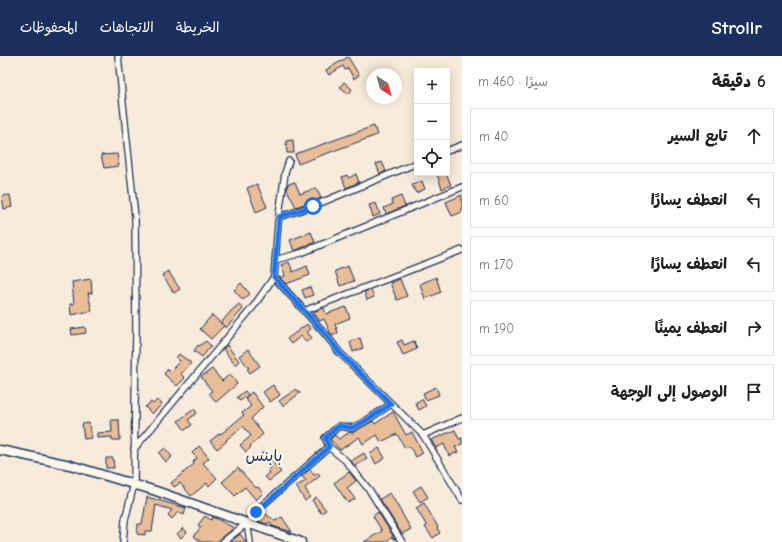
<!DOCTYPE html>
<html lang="ar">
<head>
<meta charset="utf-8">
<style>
	:root { --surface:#fff; --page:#f2f2f2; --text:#202124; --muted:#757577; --line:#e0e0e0; --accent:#1b2f5e }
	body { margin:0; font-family:"Comic Neue","Playpen Sans Arabic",sans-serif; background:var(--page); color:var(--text); direction:rtl }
	.controls { position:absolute; right:12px; top:12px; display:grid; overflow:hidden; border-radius:0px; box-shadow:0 2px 10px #0003 }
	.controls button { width:36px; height:36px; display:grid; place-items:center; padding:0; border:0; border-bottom:1px solid var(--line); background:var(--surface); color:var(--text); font:20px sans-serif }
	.compass { position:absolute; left:366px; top:12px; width:36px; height:36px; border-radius:50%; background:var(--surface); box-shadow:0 2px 10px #0003; rotate:143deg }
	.stop { position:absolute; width:12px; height:12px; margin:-9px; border:3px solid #1a73e8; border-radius:50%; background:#fff }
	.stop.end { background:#1a73e8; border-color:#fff; box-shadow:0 1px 4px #0008 }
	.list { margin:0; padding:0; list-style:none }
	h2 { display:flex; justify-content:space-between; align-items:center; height:52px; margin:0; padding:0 16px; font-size:17px }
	h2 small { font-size:13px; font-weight:400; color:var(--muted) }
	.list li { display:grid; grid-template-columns:26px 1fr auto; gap:12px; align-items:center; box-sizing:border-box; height:56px; margin:0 8px 8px; padding:0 8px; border:1px solid var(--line); border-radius:0px }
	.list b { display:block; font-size:15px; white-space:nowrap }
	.list em { font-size:13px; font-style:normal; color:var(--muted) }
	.icon { flex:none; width:22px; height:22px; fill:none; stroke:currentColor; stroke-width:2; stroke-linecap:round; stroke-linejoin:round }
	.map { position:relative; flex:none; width:462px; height:486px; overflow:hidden; direction:ltr }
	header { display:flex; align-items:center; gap:24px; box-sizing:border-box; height:56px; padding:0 20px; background:var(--accent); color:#fff }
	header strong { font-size:19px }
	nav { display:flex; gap:22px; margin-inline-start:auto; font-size:14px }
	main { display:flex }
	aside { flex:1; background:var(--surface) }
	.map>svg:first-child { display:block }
	.building { fill:#e8bd98; stroke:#1b2f5e }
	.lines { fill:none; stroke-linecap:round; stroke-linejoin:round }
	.street-casing { stroke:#1b2f5e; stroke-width:8 }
	.secondary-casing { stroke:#1b2f5e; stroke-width:11 }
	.street { stroke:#fbf7ec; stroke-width:5.5 }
	.secondary { stroke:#fbf7ec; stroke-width:8 }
	.route { stroke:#1a73e8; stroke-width:5 }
	.labels { text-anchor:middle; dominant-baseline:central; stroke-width:4; stroke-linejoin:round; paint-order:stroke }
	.quarter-label { font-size:16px; fill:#1b2f5e; stroke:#fbf7ec }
</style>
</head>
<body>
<header>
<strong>Strollr</strong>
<nav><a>الخريطة</a><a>الاتجاهات</a><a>المحفوظات</a></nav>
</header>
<main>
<aside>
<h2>6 دقيقة<small>سيرًا · 460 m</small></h2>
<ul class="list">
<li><svg class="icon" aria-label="ahead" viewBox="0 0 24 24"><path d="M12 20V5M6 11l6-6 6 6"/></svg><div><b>تابع السير</b></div><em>40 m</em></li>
<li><svg class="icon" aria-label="left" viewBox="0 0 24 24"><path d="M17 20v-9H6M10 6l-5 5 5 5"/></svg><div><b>انعطف يسارًا</b></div><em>60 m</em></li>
<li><svg class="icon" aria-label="left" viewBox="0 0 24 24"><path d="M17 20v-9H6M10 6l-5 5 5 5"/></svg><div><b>انعطف يسارًا</b></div><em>170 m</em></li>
<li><svg class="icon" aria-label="right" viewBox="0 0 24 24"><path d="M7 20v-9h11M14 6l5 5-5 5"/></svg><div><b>انعطف يمينًا</b></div><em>190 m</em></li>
<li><svg class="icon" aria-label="arrive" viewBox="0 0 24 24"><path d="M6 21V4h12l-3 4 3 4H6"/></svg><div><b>الوصول إلى الوجهة</b></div></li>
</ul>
</aside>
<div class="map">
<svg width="462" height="486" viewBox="0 0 462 486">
	<rect width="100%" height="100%" fill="#f7ebdb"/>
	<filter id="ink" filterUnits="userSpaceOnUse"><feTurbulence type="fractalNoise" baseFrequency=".025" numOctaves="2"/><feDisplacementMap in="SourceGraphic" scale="8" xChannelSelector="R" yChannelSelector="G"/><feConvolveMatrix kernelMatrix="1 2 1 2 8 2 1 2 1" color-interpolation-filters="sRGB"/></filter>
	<g filter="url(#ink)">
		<path class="building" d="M 348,1 L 359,19 L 354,23 L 348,12 L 345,14 L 343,10 L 329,19 L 326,14 Z
			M 344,26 L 352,33 L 349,38 L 340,31 Z
			M 374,70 L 377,79 L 298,108 L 295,98 Z
			M 293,84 L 294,97 L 287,97 L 286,85 Z
			M 117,98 L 119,110 L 104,112 L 101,99 Z
			M 382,106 L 386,115 L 380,118 L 376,108 Z
			M 440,117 L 446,117 L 451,129 L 442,133 L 437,118 Z
			M 356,118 L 359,126 L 346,132 L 342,121 L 347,119 L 349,122 Z
			M 422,125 L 425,133 L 416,137 L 412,129 Z
			M 295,126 L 300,138 L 316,132 L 321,142 L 296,151 L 287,134 L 288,128 Z
			M 257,128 L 267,151 L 256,156 L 247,132 Z
			M 10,139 L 12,151 L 4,153 L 2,140 Z
			M 462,139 L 462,156 L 452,160 L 446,146 Z
			M 401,140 L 405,150 L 386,158 L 384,152 L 393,148 L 391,144 Z
			M 376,147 L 380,158 L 373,161 L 369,149 Z
			M 311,176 L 315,186 L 294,195 L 290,184 Z
			M 289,206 L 293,216 L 307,210 L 310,219 L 286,228 L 280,222 L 285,220 L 281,209 Z
			M 348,210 L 354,225 L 340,230 L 335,215 Z
			M 168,215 L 180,233 L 174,237 L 162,219 Z
			M 436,221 L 441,236 L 425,243 L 420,228 Z
			M 91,223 L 92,237 L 88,237 L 92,255 L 71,259 L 70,248 L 74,248 L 72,226 Z
			M 400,223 L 407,240 L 397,244 L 390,227 Z
			M 241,227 L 250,238 L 243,244 L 234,234 Z
			M 310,231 L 313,239 L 305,242 L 302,234 Z
			M 371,234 L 374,241 L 367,244 L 364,236 Z
			M 239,248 L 243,253 L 226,272 L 221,267 L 231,255 Z
			M 346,251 L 350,262 L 335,268 L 338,277 L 332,280 L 324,263 L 320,265 L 313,256 L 324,252 L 326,258 Z
			M 212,259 L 224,270 L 211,283 L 200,273 Z
			M 307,268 L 311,273 L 307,276 L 312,282 L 306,286 L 301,280 L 291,288 L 287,283 Z
			M 85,271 L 86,277 L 72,279 L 71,273 Z
			M 360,282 L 363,292 L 353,296 L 350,286 Z
			M 402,284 L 404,289 L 414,285 L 417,293 L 403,299 L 397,286 Z
			M 206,285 L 211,290 L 202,301 L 194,295 L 198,289 L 199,290 Z
			M 227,289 L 239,305 L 235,309 L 223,293 Z
			M 248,293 L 260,310 L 250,317 L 247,313 L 249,312 L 239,300 Z
			M 179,298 L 191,307 L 181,318 L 185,322 L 177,330 L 164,318 L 168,313 L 170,315 L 180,305 L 176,302 Z
			M 212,313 L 222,325 L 230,318 L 237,328 L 216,346 L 209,337 L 212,335 L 201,321 Z
			M 273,329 L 280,339 L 270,346 L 263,336 Z
			M 436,331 L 439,339 L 426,344 L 423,337 Z
			M 296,333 L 300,337 L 283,350 L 279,345 Z
			M 245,335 L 248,339 L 240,345 L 237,341 Z
			M 252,336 L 263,351 L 251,363 L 263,378 L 250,390 L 251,391 L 246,396 L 240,389 L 251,380 L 243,370 L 226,384 L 227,385 L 217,393 L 210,385 L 220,377 L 221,378 L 244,359 L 242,357 L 251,350 L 245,342 Z
			M 422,343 L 426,350 L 419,354 L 415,347 Z
			M 157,344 L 162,348 L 152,358 L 145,351 L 151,346 L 153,348 Z
			M 194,353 L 197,357 L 188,364 L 192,369 L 185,374 L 178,365 Z
			M 393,356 L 406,379 L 412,376 L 423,397 L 416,401 L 409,390 L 405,392 L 397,378 L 381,386 L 377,379 L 363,388 L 359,381 L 340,394 L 330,383 L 335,379 L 339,383 L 350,376 L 352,377 L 373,365 L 375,368 Z
			M 111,364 L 119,364 L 120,384 L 112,384 L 112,381 L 97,382 L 97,377 L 112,376 Z
			M 89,367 L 91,382 L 84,383 L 82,368 Z
			M 455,374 L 459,383 L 462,382 L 462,388 L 455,391 L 458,396 L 449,400 L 444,388 L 436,392 L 431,384 Z
			M 199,390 L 209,402 L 203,407 L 217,422 L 209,430 L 207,427 L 191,440 L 180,427 L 174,431 L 171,427 L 194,408 L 193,406 L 197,402 L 192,397 Z
			M 165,392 L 172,401 L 166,406 L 159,397 Z
			M 379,392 L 385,402 L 376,408 L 370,398 Z
			M 264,396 L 281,416 L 269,425 L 265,421 L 270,417 L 268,414 L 271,412 L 261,398 Z
			M 364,397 L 367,403 L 355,410 L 351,405 Z
			M 106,402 L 113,402 L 114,412 L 106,412 Z
			M 238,412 L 256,432 L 258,431 L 263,437 L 256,444 L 245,431 L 235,440 L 222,426 Z
			M 310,413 L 314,419 L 318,417 L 320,420 L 305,432 L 310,441 L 305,445 L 296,430 L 306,425 L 302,420 Z
			M 349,416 L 356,425 L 347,432 L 355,443 L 348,447 L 334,427 Z
			M 421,430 L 428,441 L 420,446 L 413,435 Z
			M 390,437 L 411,473 L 402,478 L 380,443 Z
			M 147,441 L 186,452 L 184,459 L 178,456 L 172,463 L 168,459 L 172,454 L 156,449 L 152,475 L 145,475 L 145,479 L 137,478 L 138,468 L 142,468 Z
			M 316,441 L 326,454 L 321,457 L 312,444 Z
			M 424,447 L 438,471 L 437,472 L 440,477 L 433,482 L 425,471 L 427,470 L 416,452 Z
			M 262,455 L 275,465 L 282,461 L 292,476 L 272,470 L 270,466 L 266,468 L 255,464 Z
			M 378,456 L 395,483 L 394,484 L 392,481 L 385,486 L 364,486 L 382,475 L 373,460 Z
			M 205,460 L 211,464 L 213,461 L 215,462 L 234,472 L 217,486 L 201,486 L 194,480 L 201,471 L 198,469 Z
			M 183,472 L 187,476 L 181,482 L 177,478 Z
			M 240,478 L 246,486 L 230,486 Z"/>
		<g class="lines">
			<defs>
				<path id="street" d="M 118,0 L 135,161 L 136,273 L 134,428 L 125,464 L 123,486
					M 447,95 L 462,89
					M 279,161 L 313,150 L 417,107
					M 275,204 L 301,197 L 462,131
					M 274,221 L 327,280 L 339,296 L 423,379 L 462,444
					M 304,255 L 462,194
					M 423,379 L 462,362
					M 329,391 L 345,404 L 370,435 L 402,486
					M 134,393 L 253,251 L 274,221 L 278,166 L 285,117 L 289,105
					M 247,467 L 250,486
					M 223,486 L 247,467 L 256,455 L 329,391 L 325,382 L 339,370 L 352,372 L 364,366 L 391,348"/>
				<path id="secondary" d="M 0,394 L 70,409 L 156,435 L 301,486"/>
			</defs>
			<use href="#street" class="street-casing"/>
			<use href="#secondary" class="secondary-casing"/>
			<use href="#street" class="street"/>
			<use href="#secondary" class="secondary"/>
		</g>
	</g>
	<g class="lines" filter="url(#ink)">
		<path class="route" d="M 256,456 L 329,391 L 325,382 L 339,370 L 352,372 L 364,366 L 391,348 L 339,296 L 327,280 L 274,221 L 279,161 L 313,150"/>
	</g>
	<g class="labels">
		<g class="quarter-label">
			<text x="264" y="400">بابنس</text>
		</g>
	</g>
</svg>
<div class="controls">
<button>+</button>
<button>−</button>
<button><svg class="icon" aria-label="locate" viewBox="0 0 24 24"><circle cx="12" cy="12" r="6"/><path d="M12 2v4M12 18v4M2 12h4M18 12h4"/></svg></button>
</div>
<svg class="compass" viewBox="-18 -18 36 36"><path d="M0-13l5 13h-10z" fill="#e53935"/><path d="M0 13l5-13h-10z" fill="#757577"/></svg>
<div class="stop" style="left:313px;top:150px"></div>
<div class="stop end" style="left:256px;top:456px"></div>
</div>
</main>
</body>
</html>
